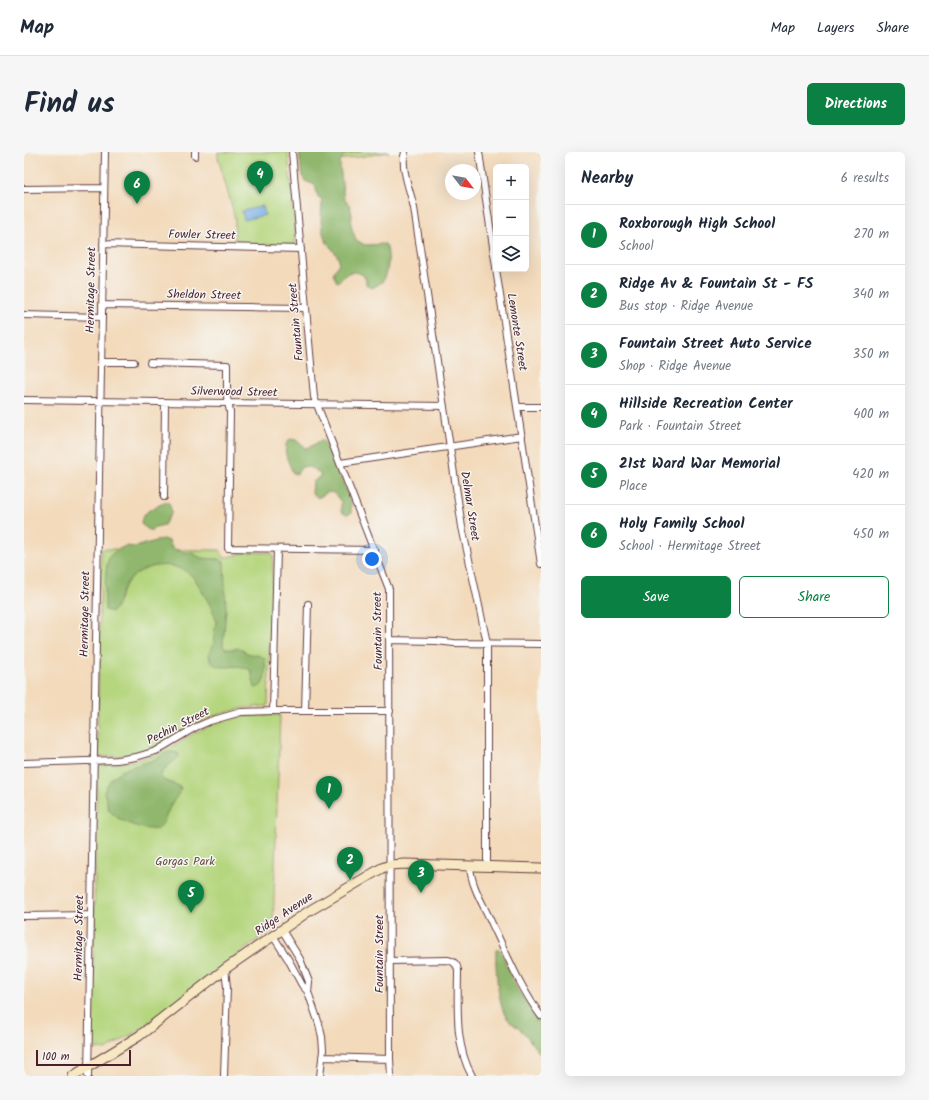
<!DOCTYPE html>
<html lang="en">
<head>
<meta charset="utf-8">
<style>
	:root { --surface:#fff; --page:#f6f6f7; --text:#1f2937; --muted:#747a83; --line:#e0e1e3; --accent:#0b8043 }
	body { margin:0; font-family:Kalam,sans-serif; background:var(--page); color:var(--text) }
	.controls { position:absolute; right:12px; top:12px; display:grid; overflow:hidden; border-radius:6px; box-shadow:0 4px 16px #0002 }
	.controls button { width:36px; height:36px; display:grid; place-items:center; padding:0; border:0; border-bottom:1px solid var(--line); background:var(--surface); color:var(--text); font:20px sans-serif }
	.compass { position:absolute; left:421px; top:12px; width:36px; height:36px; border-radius:50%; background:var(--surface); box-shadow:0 4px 16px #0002; rotate:121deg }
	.scale { position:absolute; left:12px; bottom:10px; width:95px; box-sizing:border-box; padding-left:4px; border:2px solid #4a1f2b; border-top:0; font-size:11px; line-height:14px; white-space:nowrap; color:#4a1f2b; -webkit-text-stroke:3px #f6f6f2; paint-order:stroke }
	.you { position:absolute; left:348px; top:407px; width:14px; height:14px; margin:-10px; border:3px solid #fff; border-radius:50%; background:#1a73e8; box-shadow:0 0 0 6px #1a73e833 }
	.badge { display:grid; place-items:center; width:26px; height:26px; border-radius:50%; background:var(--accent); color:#fff; font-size:13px; font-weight:700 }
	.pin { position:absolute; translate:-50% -33px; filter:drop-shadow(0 1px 2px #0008) }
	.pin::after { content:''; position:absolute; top:21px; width:14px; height:12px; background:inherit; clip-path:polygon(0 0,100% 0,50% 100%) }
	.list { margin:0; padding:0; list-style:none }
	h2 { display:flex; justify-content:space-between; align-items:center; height:52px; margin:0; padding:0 16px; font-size:17px }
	h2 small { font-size:13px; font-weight:400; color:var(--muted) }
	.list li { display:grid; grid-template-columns:26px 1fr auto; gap:12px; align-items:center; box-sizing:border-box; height:60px; padding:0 16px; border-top:1px solid var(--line) }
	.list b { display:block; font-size:15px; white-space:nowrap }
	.list p { margin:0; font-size:13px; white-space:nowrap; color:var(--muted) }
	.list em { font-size:13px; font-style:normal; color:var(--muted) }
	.actions { display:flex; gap:8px; padding:12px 16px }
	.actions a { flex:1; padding:9px 0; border:1px solid var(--accent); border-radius:6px; text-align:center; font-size:14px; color:var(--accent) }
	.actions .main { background:var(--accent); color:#fff }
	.icon { flex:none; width:22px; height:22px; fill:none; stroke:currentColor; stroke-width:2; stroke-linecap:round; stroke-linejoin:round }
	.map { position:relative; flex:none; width:517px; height:924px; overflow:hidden; border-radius:6px }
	header { display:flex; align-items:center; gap:24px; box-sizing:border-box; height:56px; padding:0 20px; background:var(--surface); border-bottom:1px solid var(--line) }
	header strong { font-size:19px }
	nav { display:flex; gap:22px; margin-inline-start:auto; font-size:14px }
	.intro { display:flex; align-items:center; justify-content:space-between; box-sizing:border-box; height:96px; padding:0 24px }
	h1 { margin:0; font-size:28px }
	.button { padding:10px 18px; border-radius:6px; background:var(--accent); color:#fff; font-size:14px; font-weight:700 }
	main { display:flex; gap:24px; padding:0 24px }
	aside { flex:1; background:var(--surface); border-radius:6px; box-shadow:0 4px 16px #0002 }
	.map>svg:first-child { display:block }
	.green { fill:#b5d67e; stroke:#807a54 }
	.forest { fill:#90b76d; stroke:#6d6b4c }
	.water { fill:#76afe6; stroke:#606788 }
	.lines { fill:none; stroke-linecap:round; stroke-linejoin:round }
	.street-casing { stroke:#633b41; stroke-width:8 }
	.secondary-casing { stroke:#633b41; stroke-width:11 }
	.street { stroke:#fff; stroke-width:6 }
	.secondary { stroke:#f7e8c3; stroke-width:9 }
	.labels { text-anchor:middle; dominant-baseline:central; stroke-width:3; stroke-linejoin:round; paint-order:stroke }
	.street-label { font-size:12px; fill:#4a1f2b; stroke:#f6f6f2 }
	.park-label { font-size:12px; fill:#654d40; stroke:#f6f6f2 }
</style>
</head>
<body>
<header>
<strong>Map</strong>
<nav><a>Map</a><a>Layers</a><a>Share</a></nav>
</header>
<div class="intro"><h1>Find us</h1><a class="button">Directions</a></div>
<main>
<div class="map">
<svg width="517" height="924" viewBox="0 0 517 924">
	<rect width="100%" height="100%" fill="#f6f6f2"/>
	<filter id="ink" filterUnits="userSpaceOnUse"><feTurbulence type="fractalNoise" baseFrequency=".025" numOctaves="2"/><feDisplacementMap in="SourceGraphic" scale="8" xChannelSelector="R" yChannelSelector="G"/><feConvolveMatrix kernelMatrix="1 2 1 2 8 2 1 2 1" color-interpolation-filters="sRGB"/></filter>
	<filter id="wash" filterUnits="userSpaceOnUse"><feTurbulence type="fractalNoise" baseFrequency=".012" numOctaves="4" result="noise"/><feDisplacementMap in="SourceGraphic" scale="16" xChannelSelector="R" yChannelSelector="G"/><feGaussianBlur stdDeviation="0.9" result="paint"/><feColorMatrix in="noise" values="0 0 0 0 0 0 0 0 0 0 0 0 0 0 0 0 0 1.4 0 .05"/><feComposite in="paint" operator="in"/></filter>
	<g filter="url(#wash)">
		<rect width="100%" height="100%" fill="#f3dabb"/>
		<path class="green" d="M 194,0 L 264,0 L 272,88 L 271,93 L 210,93 L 211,66 L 194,5 Z
			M 275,0 L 365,0 L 309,9 Z
			M 77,397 L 196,398 L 200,406 L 223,400 L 248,401 L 249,404 L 244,554 L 220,556 L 193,563 L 180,568 L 151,584 L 126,597 L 116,600 L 95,604 L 75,605 L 73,602 Z
			M 238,563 L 256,563 L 249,777 L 193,817 L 118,876 L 82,898 L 73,897 L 68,891 L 68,882 L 73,616 L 76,613 C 97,611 119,608 139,599 C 150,594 160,587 171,581 C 192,569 213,564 238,563 Z"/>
		<path class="forest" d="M 275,0 L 338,0 C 328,1 315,0 316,14 L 320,47 L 326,54 L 328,63 L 327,74 L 332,88 L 341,93 L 361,92 C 366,97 365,123 359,129 C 357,131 352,134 348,136 L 342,132 L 342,128 L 339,123 C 329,117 322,121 315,129 L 313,130 L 309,122 C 311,117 315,114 315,108 C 314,101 302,93 300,84 C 295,71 298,60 298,47 L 294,45 L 291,33 L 281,29 L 278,24 Z
			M 266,287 L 272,288 L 281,296 L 286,295 L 297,288 L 302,292 L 311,314 L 324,342 L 327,354 L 327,361 L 323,363 L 317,360 L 317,350 L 310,341 L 304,340 L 294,346 L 288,342 L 289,330 L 297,324 C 293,317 285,314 277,315 L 273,322 L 269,321 C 265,311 256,296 266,287 Z
			M 142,350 L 145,351 L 148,360 L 140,373 L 131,375 L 126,379 L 117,372 C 117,359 132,355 142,350 Z
			M 139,387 L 145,389 L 148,396 L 157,400 L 168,401 L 177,406 L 195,407 L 200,410 L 202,457 L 199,494 L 201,497 L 210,497 L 214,496 C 218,497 221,501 226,502 C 232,503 235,502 241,507 C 241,517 244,534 231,536 L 227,519 C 215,508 197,522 186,509 L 185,501 L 190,491 C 188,480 194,473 191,464 C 188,456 174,430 168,424 C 151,408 121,411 105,428 C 98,436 93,456 88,460 L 81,458 C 81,446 80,414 86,404 C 89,400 96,396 102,394 L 111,395 Z
			M 147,600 L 154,601 L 155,604 C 149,612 141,613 136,625 C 143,632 151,630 157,636 C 155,643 150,647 147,653 C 142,662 142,669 134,677 C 120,679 91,669 84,656 C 83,652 82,645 80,641 C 86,618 108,615 127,609 C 134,606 139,601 147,600 Z
			M 475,797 L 479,804 L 493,837 L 517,870 L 517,903 C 511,897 507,890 502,883 C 496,876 488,873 483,866 C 474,856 471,813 472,798 Z"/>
		<path class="water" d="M 239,54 L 241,63 L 220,68 L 218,59 Z"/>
	</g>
	<g filter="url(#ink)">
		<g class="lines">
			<defs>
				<path id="street" d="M 268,0 L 290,245 L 365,437 L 366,907 L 367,924
					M 381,0 C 376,15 387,41 390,56 L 438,375 L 463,491 L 463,714
					M 455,0 L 472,115
					M 171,4 L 171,0
					M 0,37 L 80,36
					M 79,92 L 277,97
					M 472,117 L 517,412
					M 78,153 L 282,156
					M 0,163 L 78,165
					M 77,210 L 110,210
					M 126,211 L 203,213 L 203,245 L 206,260 L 204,396 L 351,398
					M 0,248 L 420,254
					M 493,255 L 517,255
					M 316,311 L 498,284
					M 140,345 L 141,250
					M 365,488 L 412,489 L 430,491 L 517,492
					M 249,559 L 253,397
					M 281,559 L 284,452
					M 0,611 L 93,608 L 112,605 L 132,599 L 172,575 L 186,569 L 217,560 L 249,559 L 366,559
					M 446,714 C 447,735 461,755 469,774 C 484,805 497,837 517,864
					M 0,764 L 67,763
					M 258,778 L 276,807 L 285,830 L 284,840 L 295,872 L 298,885 L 299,898 L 296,924
					M 249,784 L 264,807 L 278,833 L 284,840
					M 366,809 L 424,808 C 430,809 433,812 434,818 C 434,853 430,892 448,924
					M 298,905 L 366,907
					M 64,924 L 81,0
					M 200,924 L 203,835 L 201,817"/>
				<path id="secondary" d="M 49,924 L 115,884 L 201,817 L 285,759 L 358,716 L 366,713 L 381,712 L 517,716"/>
			</defs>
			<use href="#street" class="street-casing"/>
			<use href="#secondary" class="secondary-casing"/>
			<use href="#street" class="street"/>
			<use href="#secondary" class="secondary"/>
		</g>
	</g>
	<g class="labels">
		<g class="street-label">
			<text transform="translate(178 83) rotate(1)">Fowler Street</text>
			<text transform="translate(67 138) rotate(-89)">Hermitage Street</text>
			<text transform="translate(180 143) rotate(1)">Sheldon Street</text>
			<text transform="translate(272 170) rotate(-95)">Fountain Street</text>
			<text transform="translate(493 180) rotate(81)">Lemonte Street</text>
			<text transform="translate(210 240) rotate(1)">Silverwood Street</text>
			<text transform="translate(446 354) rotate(81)">Delmar Street</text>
			<text transform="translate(61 462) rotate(-89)">Hermitage Street</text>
			<text transform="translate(354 479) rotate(-91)">Fountain Street</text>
			<text transform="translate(154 574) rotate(-27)">Pechin Street</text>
			<text transform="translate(260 762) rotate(-34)">Ridge Avenue</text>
			<text transform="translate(55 786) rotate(-89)">Hermitage Street</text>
			<text transform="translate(355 802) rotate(-90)">Fountain Street</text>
		</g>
		<g class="park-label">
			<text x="161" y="709">Gorgas Park</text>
		</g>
	</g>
</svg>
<div class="controls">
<button>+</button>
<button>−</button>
<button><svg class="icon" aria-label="layers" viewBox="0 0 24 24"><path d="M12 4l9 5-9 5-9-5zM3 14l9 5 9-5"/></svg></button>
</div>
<svg class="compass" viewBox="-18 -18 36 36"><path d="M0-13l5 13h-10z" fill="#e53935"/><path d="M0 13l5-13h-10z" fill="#747a83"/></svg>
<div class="scale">100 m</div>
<div class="you"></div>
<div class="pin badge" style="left:305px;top:657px">1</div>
<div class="pin badge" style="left:326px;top:728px">2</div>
<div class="pin badge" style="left:397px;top:741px">3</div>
<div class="pin badge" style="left:236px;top:42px">4</div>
<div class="pin badge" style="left:167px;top:761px">5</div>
<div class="pin badge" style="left:113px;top:52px">6</div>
</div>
<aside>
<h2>Nearby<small>6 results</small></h2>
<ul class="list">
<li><span class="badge">1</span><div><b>Roxborough High School</b><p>School</p></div><em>270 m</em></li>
<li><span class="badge">2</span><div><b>Ridge Av &amp; Fountain St - FS</b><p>Bus stop · Ridge Avenue</p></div><em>340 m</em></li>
<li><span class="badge">3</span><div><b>Fountain Street Auto Service</b><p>Shop · Ridge Avenue</p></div><em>350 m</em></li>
<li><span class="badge">4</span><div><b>Hillside Recreation Center</b><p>Park · Fountain Street</p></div><em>400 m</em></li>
<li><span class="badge">5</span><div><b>21st Ward War Memorial</b><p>Place</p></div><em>420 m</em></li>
<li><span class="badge">6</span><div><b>Holy Family School</b><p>School · Hermitage Street</p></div><em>450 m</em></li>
</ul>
<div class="actions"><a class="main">Save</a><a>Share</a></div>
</aside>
</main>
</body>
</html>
